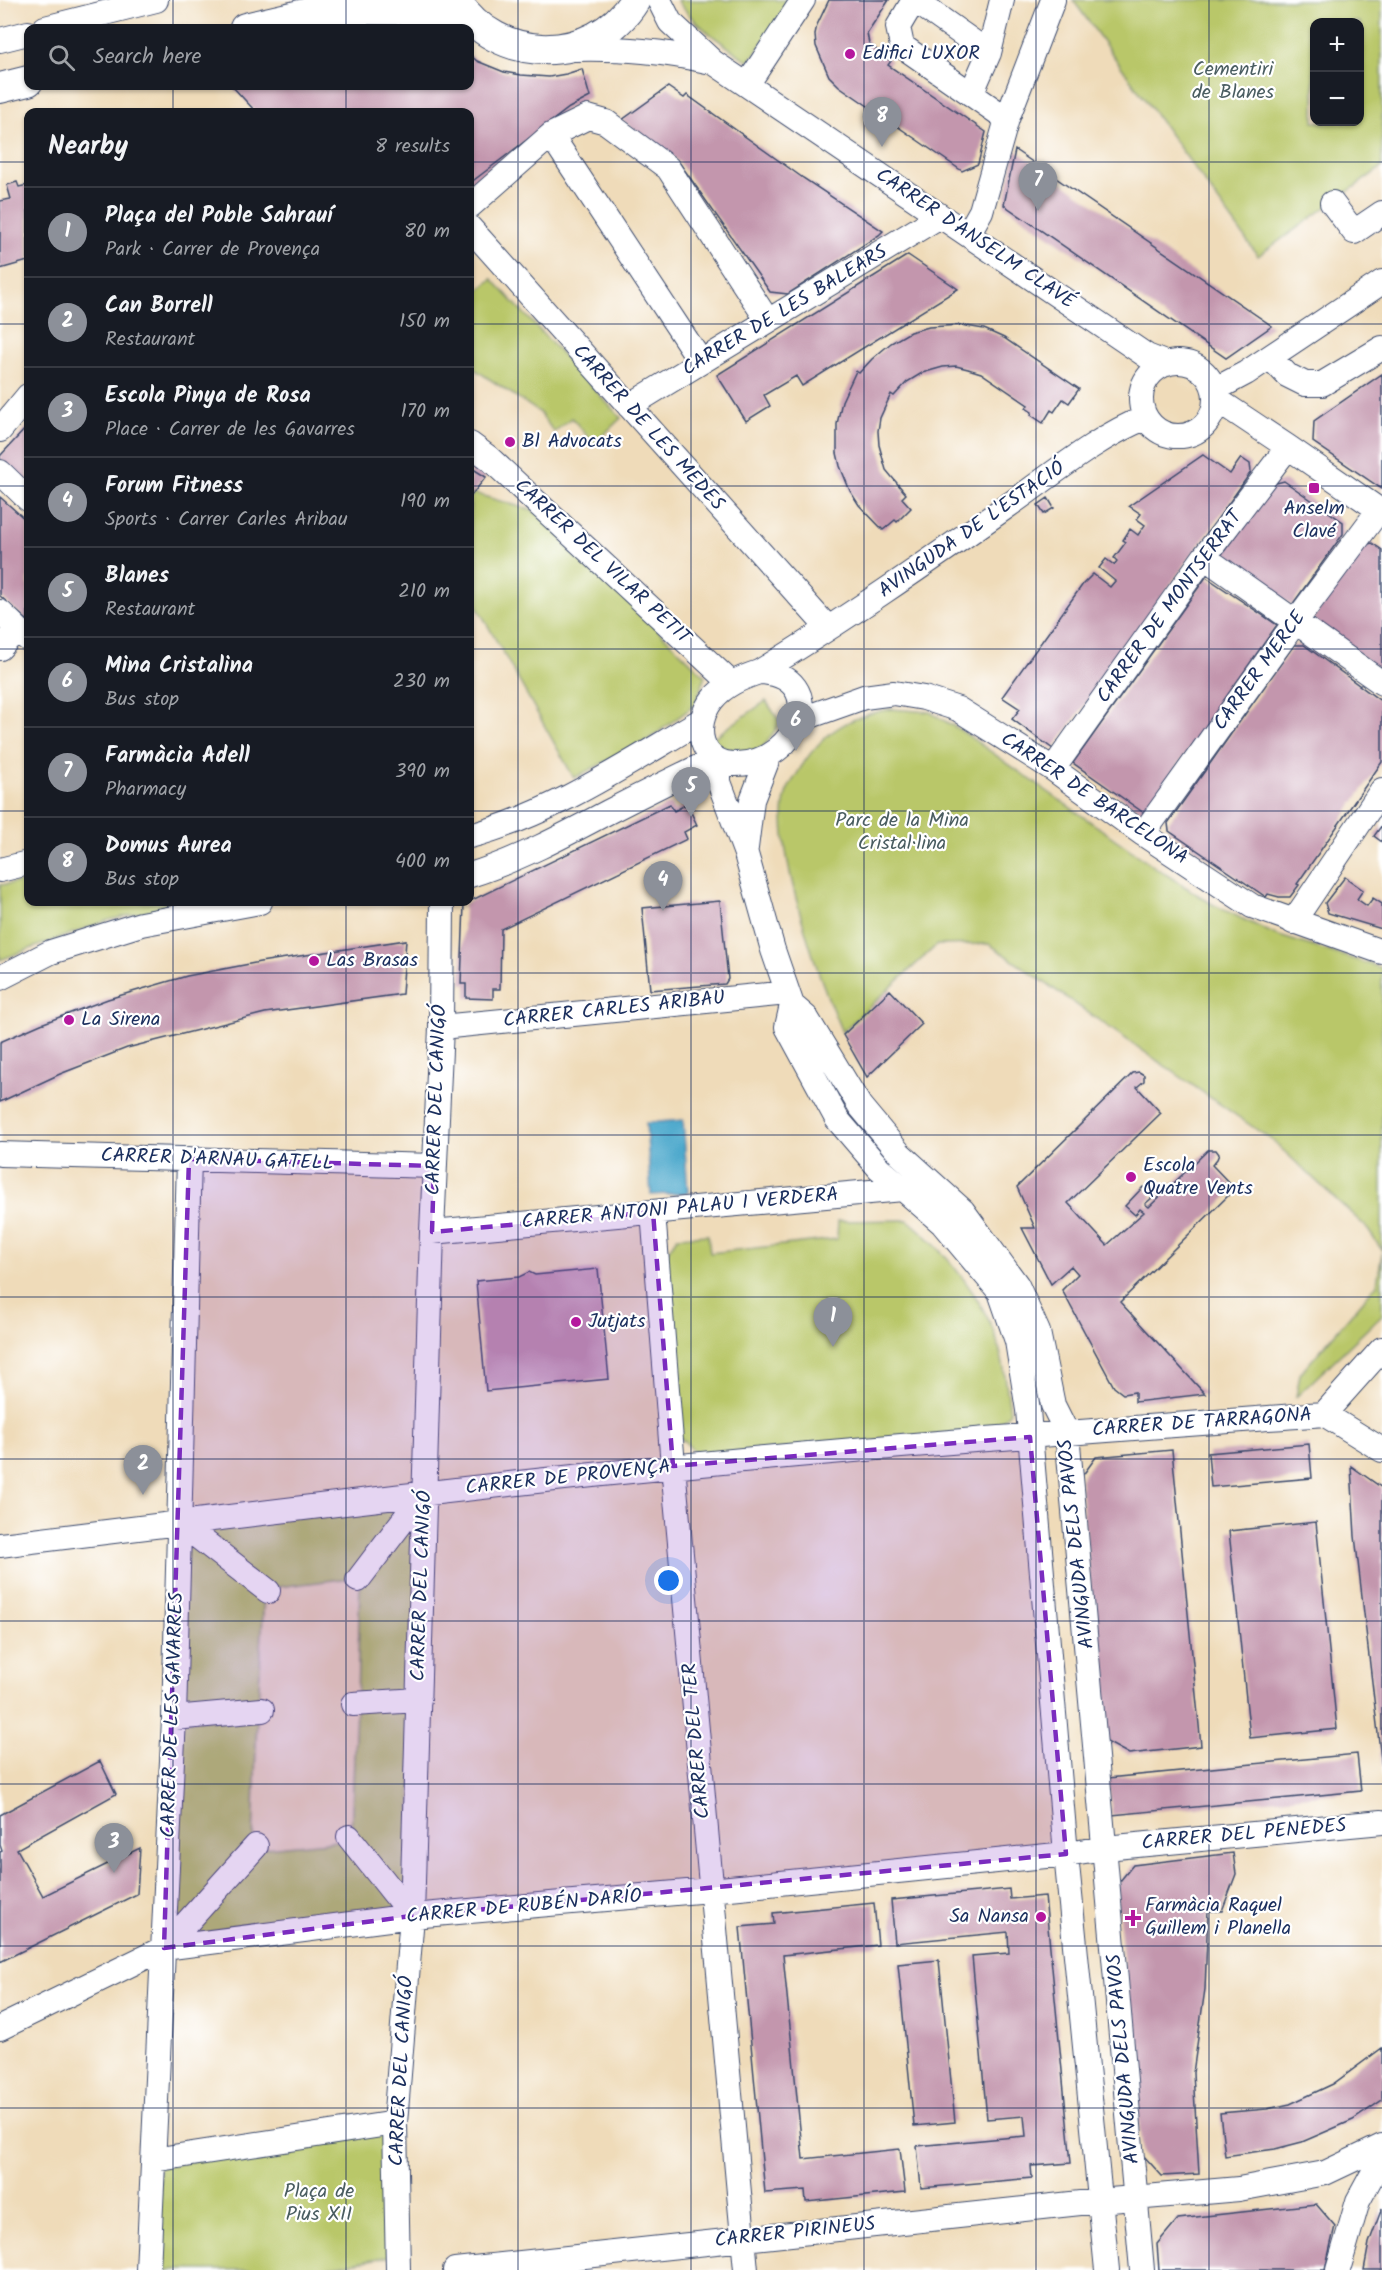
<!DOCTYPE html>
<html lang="en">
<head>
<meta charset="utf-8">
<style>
	:root { --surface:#171b24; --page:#242831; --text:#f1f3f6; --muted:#9ea1a6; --line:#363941; --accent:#8c9099 }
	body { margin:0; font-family:Kalam,sans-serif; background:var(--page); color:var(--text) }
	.controls { position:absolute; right:18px; top:18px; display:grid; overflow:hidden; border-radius:12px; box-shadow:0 2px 4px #0004 }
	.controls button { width:54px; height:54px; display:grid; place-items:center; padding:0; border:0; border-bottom:2px solid var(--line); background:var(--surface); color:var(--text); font:30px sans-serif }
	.you { position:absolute; left:669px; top:1581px; width:21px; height:21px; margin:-15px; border:4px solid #fff; border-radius:50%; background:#1a73e8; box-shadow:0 0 0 9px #1a73e833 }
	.badge { display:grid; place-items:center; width:39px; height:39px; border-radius:50%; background:var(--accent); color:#fff; font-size:20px; font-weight:700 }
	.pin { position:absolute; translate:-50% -50px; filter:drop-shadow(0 2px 3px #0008) }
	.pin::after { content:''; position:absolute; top:32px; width:21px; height:18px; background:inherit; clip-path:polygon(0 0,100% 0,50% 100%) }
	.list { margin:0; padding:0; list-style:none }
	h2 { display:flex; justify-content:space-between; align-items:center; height:78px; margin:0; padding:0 24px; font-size:26px }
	h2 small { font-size:20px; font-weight:400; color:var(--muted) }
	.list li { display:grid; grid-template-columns:39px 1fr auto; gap:18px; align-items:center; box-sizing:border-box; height:90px; padding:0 24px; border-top:2px solid var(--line) }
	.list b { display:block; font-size:22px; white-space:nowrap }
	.list p { margin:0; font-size:20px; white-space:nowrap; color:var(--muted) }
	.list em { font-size:20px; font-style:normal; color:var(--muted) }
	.icon { flex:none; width:33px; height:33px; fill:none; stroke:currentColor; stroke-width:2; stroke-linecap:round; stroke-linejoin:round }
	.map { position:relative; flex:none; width:1382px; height:2270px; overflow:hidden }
	.search { position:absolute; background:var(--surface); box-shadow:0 2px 4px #0004; left:24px; top:24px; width:450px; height:66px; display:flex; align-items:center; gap:15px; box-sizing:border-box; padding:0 21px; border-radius:12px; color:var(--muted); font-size:22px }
	.panel { position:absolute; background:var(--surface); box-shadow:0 2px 4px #0004; left:24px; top:108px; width:450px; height:798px; border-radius:12px }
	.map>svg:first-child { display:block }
	.green { fill:#b9c769; stroke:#6a7b64; stroke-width:1.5; fill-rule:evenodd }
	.water { fill:#4ea9cc; stroke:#346c95; stroke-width:1.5 }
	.building { fill:#c396ad }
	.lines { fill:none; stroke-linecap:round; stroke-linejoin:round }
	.minor-casing { stroke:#3b496c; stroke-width:26 }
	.major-casing { stroke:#3b496c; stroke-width:32 }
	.minor { stroke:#fff; stroke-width:24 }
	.major { stroke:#fff; stroke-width:30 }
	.marked { fill:#7b2cbf; fill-opacity:0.2; stroke:#7b2cbf; stroke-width:4.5; stroke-dasharray:12 8; stroke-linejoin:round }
	.grid { fill:none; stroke:#1b2f5e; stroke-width:1.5; stroke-opacity:0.55 }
	.poi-dot { fill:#b5179e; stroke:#fff; stroke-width:2 }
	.labels { text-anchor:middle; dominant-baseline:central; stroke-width:4.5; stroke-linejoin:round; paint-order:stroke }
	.poi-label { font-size:20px; fill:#1b2f5e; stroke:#fff; text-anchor:start }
	.park-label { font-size:20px; fill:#4a5d61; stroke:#fff }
	.street-label { font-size:20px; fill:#1b2f5e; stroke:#fff }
</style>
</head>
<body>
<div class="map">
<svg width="1382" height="2270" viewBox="0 0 1382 2270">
	<rect width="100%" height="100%" fill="#fff"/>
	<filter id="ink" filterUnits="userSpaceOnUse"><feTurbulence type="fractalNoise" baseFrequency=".0167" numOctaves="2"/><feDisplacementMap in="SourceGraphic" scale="12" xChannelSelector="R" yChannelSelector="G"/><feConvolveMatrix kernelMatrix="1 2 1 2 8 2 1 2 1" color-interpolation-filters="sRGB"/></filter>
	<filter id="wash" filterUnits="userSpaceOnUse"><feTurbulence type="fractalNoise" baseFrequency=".008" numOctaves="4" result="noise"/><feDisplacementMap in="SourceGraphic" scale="24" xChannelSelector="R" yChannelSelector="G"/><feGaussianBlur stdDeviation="1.35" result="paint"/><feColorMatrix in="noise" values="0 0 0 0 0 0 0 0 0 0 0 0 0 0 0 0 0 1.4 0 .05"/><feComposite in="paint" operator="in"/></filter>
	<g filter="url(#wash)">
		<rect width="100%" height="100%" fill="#efdbb9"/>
		<path class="green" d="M 677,0 L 792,0 L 749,62 C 723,43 696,27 677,0 Z
			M 1073,0 L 1382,0 L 1382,167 L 1258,256 ZM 1314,22 L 1360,22 L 1360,122 L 1314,122 Z
			M 492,279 L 621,418 L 594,444 L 572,418 L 554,432 L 539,412 L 470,366 L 470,297 Z
			M 473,493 L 537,512 L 705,676 L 695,705 L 646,741 L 574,778 L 470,594 L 470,497 Z
			M 766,701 L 780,722 C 775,730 768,744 760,749 C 742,759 724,754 713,738 Z
			M 891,709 L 930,712 L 960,730 L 1159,870 L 1212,904 L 1276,935 L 1382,968 L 1382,1250 L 1366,1227 L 1273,1141 L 989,944 L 937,945 L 842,1032 C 820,982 771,845 786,794 C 788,787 793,780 797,774 C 819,735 847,716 891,709 Z
			M 28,881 L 28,902 L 185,902 L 106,921 L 0,960 L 0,885 Z
			M 908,1220 C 939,1245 972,1285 989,1321 C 1003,1349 1006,1382 1010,1412 L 994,1430 L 701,1457 L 676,1434 L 663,1258 L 677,1237 L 708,1235 L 710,1253 L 837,1239 L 838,1221 Z
			M 1382,1253 L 1382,1315 L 1296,1397 L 1300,1374 L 1377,1284 Z
			M 418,1497 L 357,1577 L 270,1588 L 186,1524 Z
			M 422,1502 L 417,1697 L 357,1701 L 360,1581 Z
			M 185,1533 L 264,1594 L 258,1707 L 176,1715 Z
			M 416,1704 L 406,1902 L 351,1836 L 356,1708 Z
			M 257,1715 L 253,1843 L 167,1940 L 176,1722 Z
			M 348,1840 L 402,1912 L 172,1944 L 256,1849 Z
			M 395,2123 L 391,2256 L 311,2270 L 156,2270 L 160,2167 Z"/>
		<path class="water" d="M 683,1120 L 688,1193 L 651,1195 L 646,1123 Z"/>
		<g id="blocks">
			<path class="building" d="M 829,0 L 889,0 L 867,33 L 869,44 L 891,61 L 888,65 L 986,132 L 978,164 L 962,171 L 839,86 L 829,76 L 816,46 L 815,34 L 817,25 Z
				M 470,55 L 477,61 L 504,72 L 521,75 L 549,77 L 566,74 L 582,69 L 590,97 L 569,108 L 470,183 L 470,112 L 256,112 L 232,86 L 470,86 Z
				M 668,87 L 684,98 L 687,95 L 803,178 L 883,231 L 879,235 L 788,294 L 770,292 L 679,162 L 622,120 Z
				M 1015,150 L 1272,326 L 1226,358 L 1004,205 Z
				M 17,182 L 19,187 L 28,185 L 28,261 L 0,269 L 0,201 L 11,199 L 7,185 Z
				M 908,255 L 958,289 L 802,386 L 796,376 L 764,395 L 770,406 L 746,421 L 717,375 Z
				M 960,325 L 984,329 L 1004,338 L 1079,389 L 1069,403 L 1063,399 L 1054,412 L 1051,410 L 1043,423 L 1031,415 L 1032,412 L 1026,408 L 1028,405 L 981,373 L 968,369 L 956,366 L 943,367 L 922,373 L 907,382 L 894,396 L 891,394 L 880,418 L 878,431 L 879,445 L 886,470 L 906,494 L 902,498 L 911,508 L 897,522 L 895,520 L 883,530 L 859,505 L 850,491 L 840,466 L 837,453 L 837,424 L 842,401 L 856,371 L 859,373 L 872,359 L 891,343 L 910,332 L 929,327 Z
				M 1382,374 L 1382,489 L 1313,442 L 1314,421 Z
				M 28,426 L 28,487 L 0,459 L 0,456 Z
				M 1203,455 L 1230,474 L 1241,458 L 1250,464 L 1251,472 L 1053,749 L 1012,719 L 1020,709 L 1002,697 L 1083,584 L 1093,574 L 1110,587 L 1115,581 L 1099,568 L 1106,559 L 1114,565 L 1117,561 L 1114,558 L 1126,542 L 1123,540 L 1130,529 L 1138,535 L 1145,525 L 1137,519 L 1141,514 L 1129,506 Z
				M 470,467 L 486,477 L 470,497 Z
				M 1284,481 L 1343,522 L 1343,534 L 1292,605 L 1220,557 L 1273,484 Z
				M 0,497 L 28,522 L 28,621 L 0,596 Z
				M 1048,498 L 1054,508 L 1044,514 L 1038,505 Z
				M 1372,543 L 1382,550 L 1382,671 L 1317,625 L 1313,618 L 1365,545 Z
				M 1206,577 L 1277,625 L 1144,813 L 1073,763 Z
				M 1294,645 L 1304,645 L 1382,702 L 1382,762 L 1297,884 L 1299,885 L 1290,897 L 1279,897 L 1268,894 L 1266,897 L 1169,831 L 1168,823 Z
				M 670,804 L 674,811 L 687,804 L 697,825 L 684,832 L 687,839 L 501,929 L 500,989 L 493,989 L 493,999 L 466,998 L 466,984 L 461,984 L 464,904 Z
				M 1382,825 L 1382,842 L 1374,836 Z
				M 1345,877 L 1363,890 L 1357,899 L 1367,906 L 1373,898 L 1382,904 L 1382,929 L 1328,913 L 1325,903 Z
				M 720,901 L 728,979 L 725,984 L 650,990 L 642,908 Z
				M 406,940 L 402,994 L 265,1013 L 127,1048 L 60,1074 L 0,1102 L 0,1042 L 41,1024 L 108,999 L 187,976 L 260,962 Z
				M 890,990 L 922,1024 L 867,1077 L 843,1035 Z
				M 1139,1072 L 1144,1075 L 1144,1081 L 1137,1087 L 1161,1113 L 1068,1203 L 1107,1245 L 1144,1212 L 1140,1209 L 1135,1215 L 1125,1206 L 1143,1187 L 1153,1197 L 1145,1204 L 1149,1207 L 1208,1150 L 1216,1150 L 1219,1154 L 1217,1159 L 1212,1165 L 1235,1189 L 1120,1302 L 1205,1394 L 1135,1402 L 1135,1392 L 1123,1394 L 1114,1387 L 1062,1290 L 1078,1274 L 1071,1266 L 1051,1284 L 1022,1228 L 1035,1228 L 1017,1187 L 1133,1073 Z
				M 598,1269 L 609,1379 L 486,1391 L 476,1281 L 519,1277 L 529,1272 L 535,1275 Z
				M 1309,1444 L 1312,1478 L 1211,1487 L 1208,1453 Z
				M 1172,1450 L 1201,1746 L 1129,1754 L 1105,1741 L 1080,1479 L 1096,1457 Z
				M 1351,1466 L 1382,1488 L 1382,1768 L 1355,1536 Z
				M 1316,1522 L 1337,1729 L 1250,1738 L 1229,1531 Z
				M 1357,1754 L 1361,1791 L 1112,1815 L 1108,1778 Z
				M 100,1761 L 116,1794 L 17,1849 L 43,1896 L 140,1848 L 137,1894 L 0,1962 L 0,1852 L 2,1851 L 0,1845 L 0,1815 Z
				M 1233,1853 L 1236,1874 L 1222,1911 L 1208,1911 L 1205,1989 L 1193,2073 L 1199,2174 L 1162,2176 L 1142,2154 L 1116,1886 L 1133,1865 Z
				M 1009,1889 L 1010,1899 L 1045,1896 L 1071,2163 L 1031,2166 L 1032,2178 L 921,2188 L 917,2146 L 1026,2136 L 1024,2116 L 987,2119 L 972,1956 L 1009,1953 L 1008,1932 L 895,1943 L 891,1900 Z
				M 874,1903 L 878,1945 L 783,1955 L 803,2159 L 900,2149 L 905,2192 L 806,2202 L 805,2190 L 765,2193 L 740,1927 L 774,1924 L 773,1913 Z
				M 939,1960 L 955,2122 L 914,2126 L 898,1964 Z
				M 1382,2048 L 1382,2100 L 1353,2120 L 1302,2142 L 1275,2149 L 1225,2156 L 1220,2113 L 1267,2109 L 1290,2104 L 1333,2084 Z
				M 1316,2204 L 1335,2226 L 1325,2270 L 1159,2270 L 1157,2244 L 1178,2219 Z
				M 1382,2208 L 1382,2270 L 1364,2270 L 1369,2243 Z"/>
		</g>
	</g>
	<g filter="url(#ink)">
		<use href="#blocks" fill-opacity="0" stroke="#3b496c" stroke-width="1.5"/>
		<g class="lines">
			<defs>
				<path id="minor" d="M 659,0 L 670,22 L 713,62 L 1147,356 L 1167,364
					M 914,0 L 898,27 L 902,46 L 1007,119
					M 914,0 L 989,53
					M 45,28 L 156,0
					M 0,40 L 28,33
					M 574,49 C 624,48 663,51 712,62
					M 747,85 L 803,0
					M 971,94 L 989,53 L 1002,0
					M 551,135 L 701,362
					M 1332,203 L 1354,232 L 1382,213
					M 470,206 L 551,135 L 588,117 L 606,122 L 668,168 L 768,321
					M 470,228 L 828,628
					M 968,234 L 981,211 L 1007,119 L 1053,0
					M 1270,357 L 1287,375 L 1305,384 L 1322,384 L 1382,348
					M1141 399a37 37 0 1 1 74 0a37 37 0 1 1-74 0Z
					M 1214,390 L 1246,373 L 1382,282
					M 1216,399 L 1288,447 L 1382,512
					M 629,406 L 940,216
					M 0,430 L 28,396
					M 470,444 L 489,458 L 731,683
					M 0,472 L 28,499
					M 1204,557 L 1382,683
					M 0,612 L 28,639
					M 0,648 L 17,629
					M 759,672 C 843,621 925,564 1006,507 C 1048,478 1098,436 1145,418
					M 759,672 C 832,675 799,764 736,764 C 699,764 692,726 712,700 C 724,685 741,678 759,672 Z
					M 799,720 L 864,697 L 894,693 L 924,698 L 958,709 L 1053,769 L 1143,834 L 1252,906 L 1382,952
					M 719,761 L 719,782 L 746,854 L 773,950 L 792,1005 L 806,1017 L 860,1106 L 900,1154 L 963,1211 L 1017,1285 L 1038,1332 L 1053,1405 L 1067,1433 L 1142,2270
					M 1053,769 L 1204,557 L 1288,447
					M 1143,834 L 1296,621 L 1379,510
					M 470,836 C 553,814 628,763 702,720
					M 746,848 L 752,800 L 769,756
					M 0,870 L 28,863
					M 470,875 C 518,860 563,836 608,812 C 643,794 679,776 715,759
					M 1293,922 L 1382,790
					M 0,978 L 51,952 L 141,924 L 260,902
					M 792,1005 L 787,1027 L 837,1119 L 879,1168 L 942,1223 L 1000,1292 L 1017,1341 L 1028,1410 L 1066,1854 L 1107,2270
					M 441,1027 L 788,993
					M 0,1154 L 434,1166
					M 653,1212 L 673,1466 L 746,2270
					M 432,1232 L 903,1189 L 910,1186
					M 1324,1414 L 1382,1450
					M 180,1523 L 268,1591
					M 0,1545 C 224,1518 447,1489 671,1467 C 888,1445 1106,1430 1324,1414 L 1382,1349
					M 358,1580 L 424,1493
					M 353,1704 L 419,1700
					M 174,1718 L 262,1710
					M 349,1837 L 412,1916
					M 164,1948 L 256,1846
					M 0,2028 L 164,1948 L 412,1916 L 710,1890 L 1066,1854 L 1105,1848 L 1382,1822
					M 153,2160 L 395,2123
					M 148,2270 L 174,1718 L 189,1159
					M 398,2270 L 395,2123 L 412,1916 L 432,1232 L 441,1027 L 442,902
					M 455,2270 L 1099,2201 L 1239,2189 L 1325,2173 L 1382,2146
					M 1338,2270 L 1358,2201 L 1382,2157"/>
				<path id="major" d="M 456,0 C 497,65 594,66 635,0
					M 326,9 L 418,10 L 472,21
					M 245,28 L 326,9 L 343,2
					M 0,88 L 28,81"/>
			</defs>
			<use href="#minor" class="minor-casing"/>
			<use href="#major" class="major-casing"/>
			<use href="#minor" class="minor"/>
			<use href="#major" class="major"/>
		</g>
	</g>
	<path class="marked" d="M 189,1159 L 434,1166 L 432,1232 L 653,1212 L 673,1466 L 1030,1437 L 1066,1854 L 412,1916 L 164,1948 Z"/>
	<path class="grid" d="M 173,0 L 173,28M 346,0 L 346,28M 518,0 L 518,2270M 691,0 L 691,2270M 864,0 L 864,2270M 1036,0 L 1036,2270M 1209,0 L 1209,2270M 173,86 L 173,112M 346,86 L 346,112M 0,162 L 28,162M 470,162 L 1382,162M 0,324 L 28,324M 470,324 L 1382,324M 0,486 L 28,486M 470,486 L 1382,486M 0,649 L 28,649M 470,649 L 1382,649M 0,811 L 28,811M 470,811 L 1382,811M 173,902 L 173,2270M 346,902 L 346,2270M 0,973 L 1382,973M 0,1135 L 1382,1135M 0,1297 L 1382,1297M 0,1459 L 1382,1459M 0,1621 L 1382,1621M 0,1784 L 1382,1784M 0,1946 L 1382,1946M 0,2108 L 1382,2108"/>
	<g class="poi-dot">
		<circle cx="850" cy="54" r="6"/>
		<circle cx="510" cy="442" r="6"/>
		<rect x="1308" y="482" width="12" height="12" rx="3"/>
		<circle cx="314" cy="961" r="6"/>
		<circle cx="69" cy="1020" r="6"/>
		<circle cx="1131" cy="1177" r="6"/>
		<circle cx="576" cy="1322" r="6"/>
		<circle cx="1041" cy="1917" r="6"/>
		<path d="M1130 1909h6v6h6v6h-6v6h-6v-6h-6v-6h6z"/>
	</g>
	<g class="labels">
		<g class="poi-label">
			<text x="862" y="54">Edifici LUXOR</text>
			<text x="522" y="442">Bl Advocats</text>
			<text x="1314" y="509" text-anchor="middle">Anselm<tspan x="1314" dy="23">Clavé</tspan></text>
			<text x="326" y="961">Las Brasas</text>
			<text x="81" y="1020">La Sirena</text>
			<text x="1143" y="1166">Escola<tspan x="1143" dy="23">Quatre Vents</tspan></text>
			<text x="588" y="1322">Jutjats</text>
			<text x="1145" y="1906">Farmàcia Raquel<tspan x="1145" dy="23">Guillem i Planella</tspan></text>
			<text x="1029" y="1917" text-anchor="end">Sa Nansa</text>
		</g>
		<g class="park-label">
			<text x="1233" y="70">Cementiri<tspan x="1233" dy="23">de Blanes</tspan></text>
			<text x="902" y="821">Parc de la Mina<tspan x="902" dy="23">Cristal·lina</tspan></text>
			<text x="319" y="2192">Plaça de<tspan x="319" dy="23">Pius XII</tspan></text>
		</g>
		<g class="street-label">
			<text transform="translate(975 239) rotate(34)">CARRER D'ANSELM CLAVÉ</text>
			<text transform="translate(785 311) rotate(-31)">CARRER DE LES BALEARS</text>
			<text transform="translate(648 428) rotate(48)">CARRER DE LES MEDES</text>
			<text transform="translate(972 530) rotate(-35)">AVINGUDA DE L'ESTACIÓ</text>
			<text transform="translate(602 562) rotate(43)">CARRER DEL VILAR PETIT</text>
			<text transform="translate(1170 607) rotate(-54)">CARRER DE MONTSERRAT</text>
			<text transform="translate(1260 671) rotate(-54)">CARRER MERCE</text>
			<text transform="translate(1094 799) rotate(34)">CARRER DE BARCELONA</text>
			<text transform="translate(614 1010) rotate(-6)">CARRER CARLES ARIBAU</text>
			<text transform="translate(437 1100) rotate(-88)">CARRER DEL CANIGÓ</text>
			<text transform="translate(217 1160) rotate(2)">CARRER D'ARNAU GATELL</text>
			<text transform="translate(680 1209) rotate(-5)">CARRER ANTONI PALAU I VERDERA</text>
			<text transform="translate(1202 1423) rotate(-4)">CARRER DE TARRAGONA</text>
			<text transform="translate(568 1478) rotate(-6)">CARRER DE PROVENÇA</text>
			<text transform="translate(1077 1544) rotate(-96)">AVINGUDA DELS PAVOS</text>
			<text transform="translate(422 1586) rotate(-88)">CARRER DEL CANIGÓ</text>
			<text transform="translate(173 1715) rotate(-88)">CARRER DE LES GAVARRES</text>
			<text transform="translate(697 1741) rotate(-95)">CARRER DEL TER</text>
			<text transform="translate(1244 1835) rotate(-5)">CARRER DEL PENEDES</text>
			<text transform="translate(524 1907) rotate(-5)">CARRER DE RUBÉN DARÍO</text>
			<text transform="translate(1124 2059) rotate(-95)">AVINGUDA DELS PAVOS</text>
			<text transform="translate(402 2071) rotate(-87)">CARRER DEL CANIGÓ</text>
			<text transform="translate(795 2233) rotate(-6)">CARRER PIRINEUS</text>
		</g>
	</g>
</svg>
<div class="controls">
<button>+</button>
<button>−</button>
</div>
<div class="you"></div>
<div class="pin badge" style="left:833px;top:1347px">1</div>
<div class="pin badge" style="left:143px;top:1495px">2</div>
<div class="pin badge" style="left:114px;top:1873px">3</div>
<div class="pin badge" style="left:663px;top:911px">4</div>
<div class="pin badge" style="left:691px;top:817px">5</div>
<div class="pin badge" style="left:796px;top:751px">6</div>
<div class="pin badge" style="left:1038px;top:211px">7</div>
<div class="pin badge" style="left:882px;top:147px">8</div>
<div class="search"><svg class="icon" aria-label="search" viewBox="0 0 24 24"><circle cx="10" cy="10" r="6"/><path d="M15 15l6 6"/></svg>Search here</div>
<section class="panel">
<h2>Nearby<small>8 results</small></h2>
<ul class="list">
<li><span class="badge">1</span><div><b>Plaça del Poble Sahrauí</b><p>Park · Carrer de Provença</p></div><em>80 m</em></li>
<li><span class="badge">2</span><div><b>Can Borrell</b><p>Restaurant</p></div><em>150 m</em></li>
<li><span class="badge">3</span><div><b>Escola Pinya de Rosa</b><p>Place · Carrer de les Gavarres</p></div><em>170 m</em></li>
<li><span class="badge">4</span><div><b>Forum Fitness</b><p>Sports · Carrer Carles Aribau</p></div><em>190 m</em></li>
<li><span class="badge">5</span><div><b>Blanes</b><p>Restaurant</p></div><em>210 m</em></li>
<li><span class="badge">6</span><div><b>Mina Cristalina</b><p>Bus stop</p></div><em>230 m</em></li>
<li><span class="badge">7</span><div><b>Farmàcia Adell</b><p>Pharmacy</p></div><em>390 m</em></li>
<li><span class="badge">8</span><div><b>Domus Aurea</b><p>Bus stop</p></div><em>400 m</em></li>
</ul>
</section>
</div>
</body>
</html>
